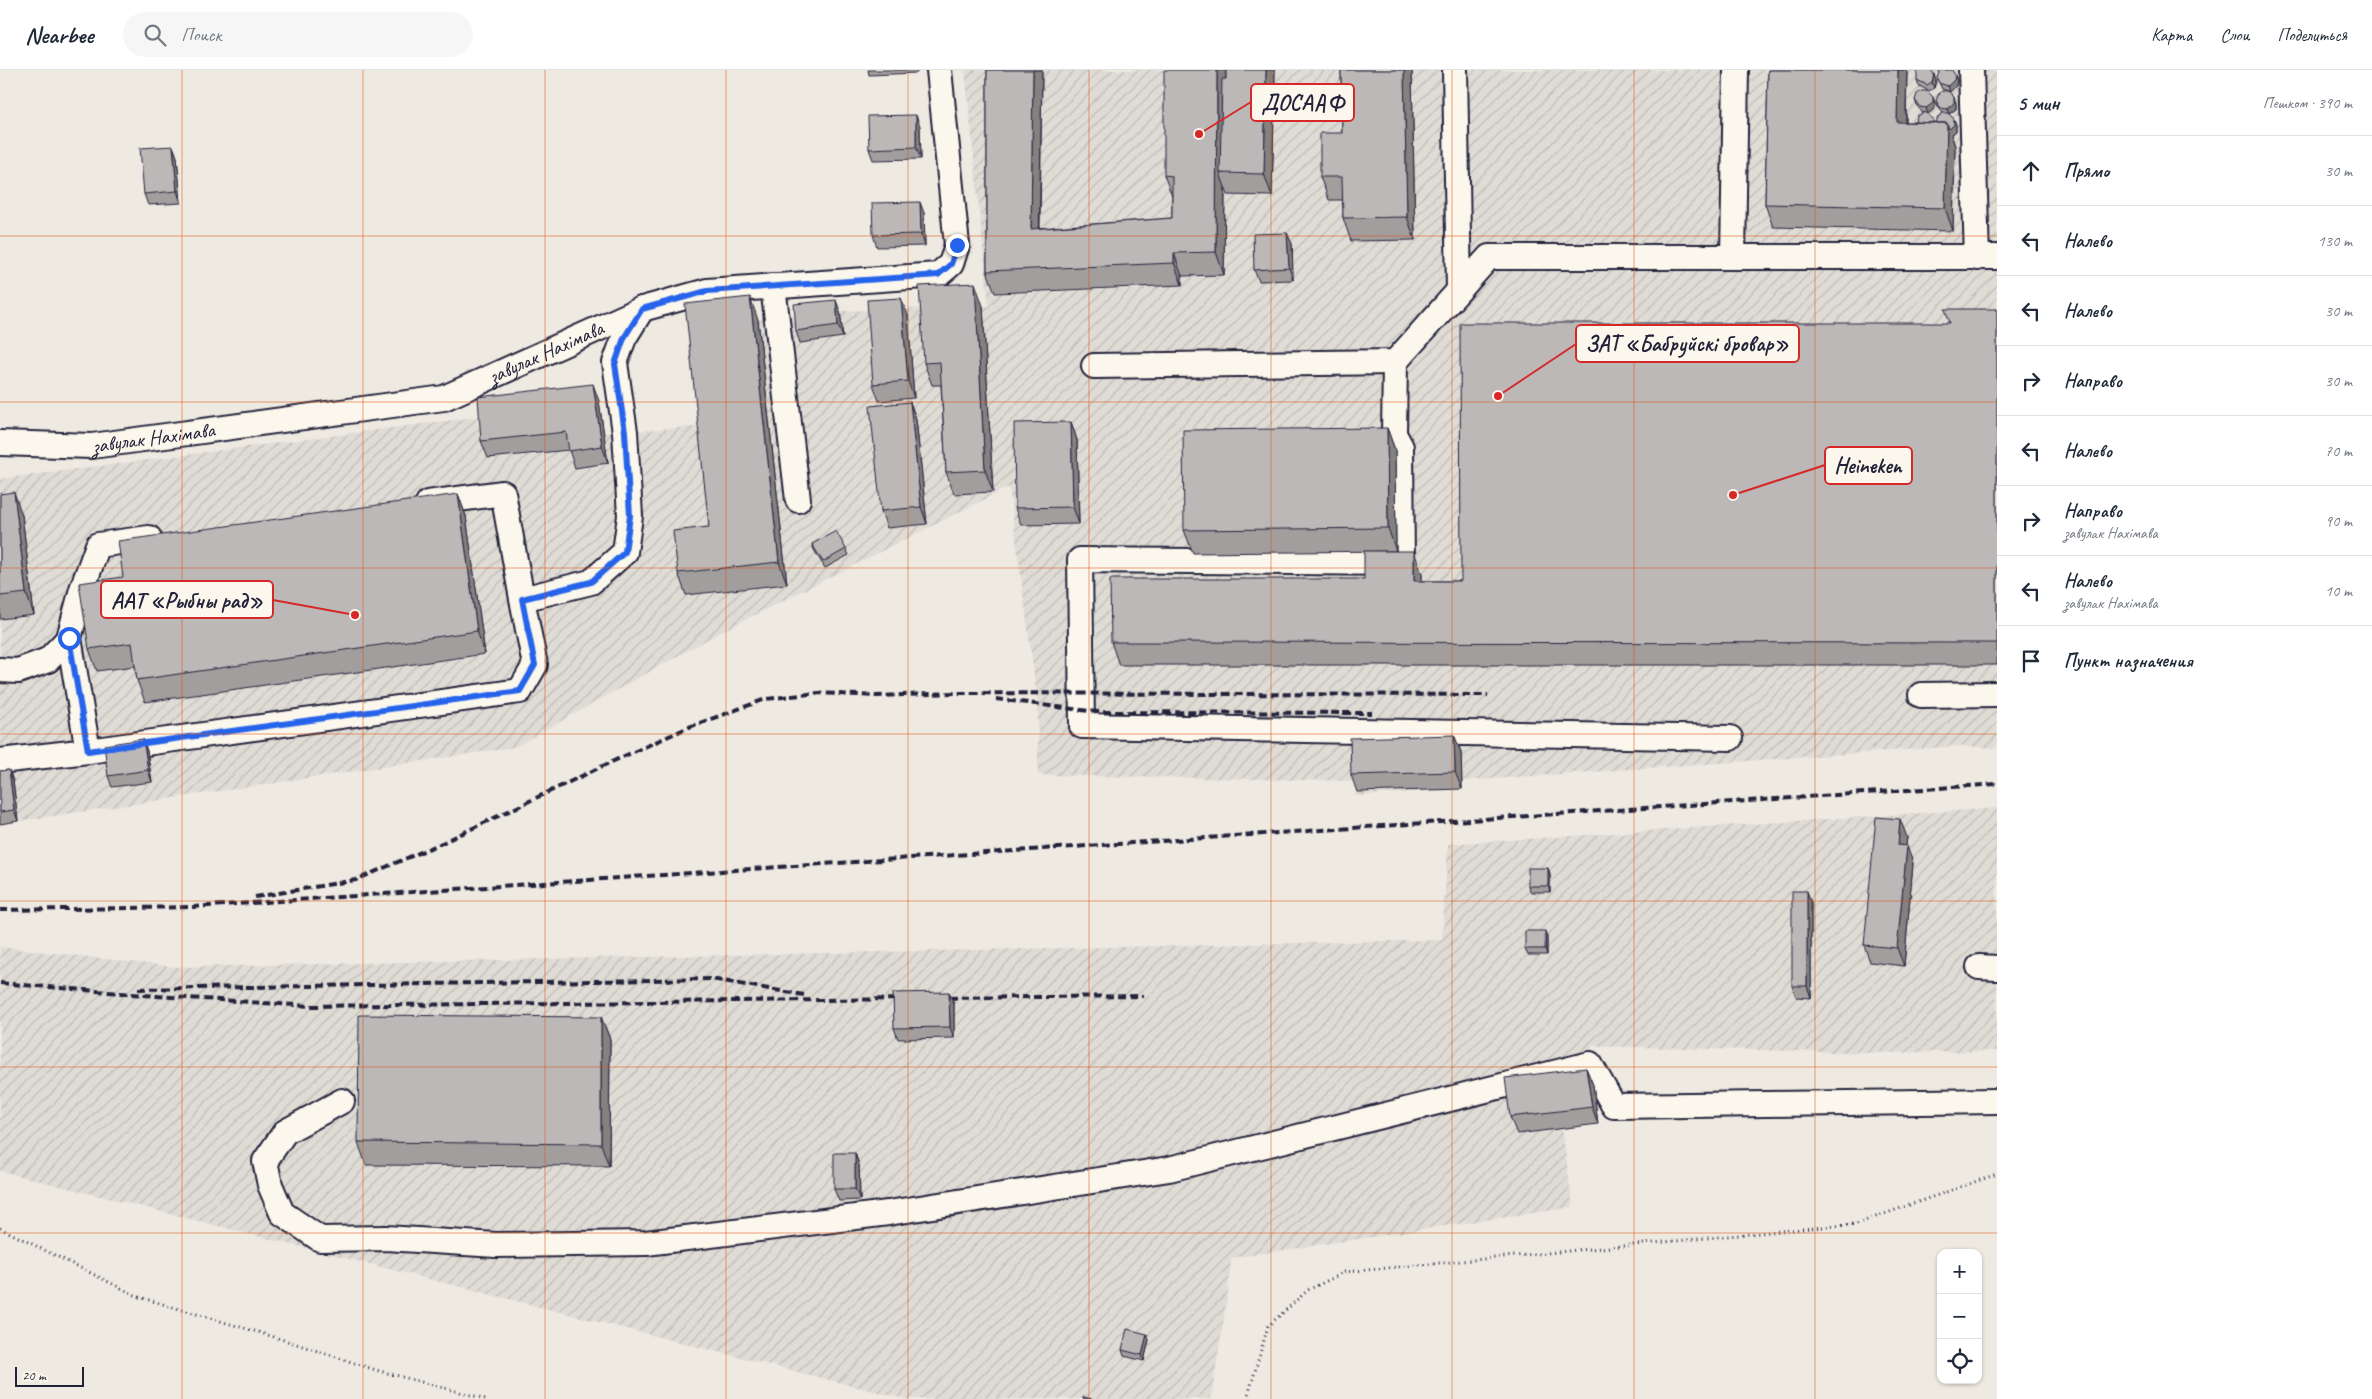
<!DOCTYPE html>
<html lang="ru">
<head>
<meta charset="utf-8">
<style>
	:root { --surface:#fff; --page:#f6f6f7; --text:#1f2937; --muted:#747a83; --line:#e0e1e3 }
	body { margin:0; font-family:Caveat,sans-serif; background:var(--page); color:var(--text) }
	.controls { position:absolute; right:15px; bottom:15px; display:grid; overflow:hidden; border-radius:10px; box-shadow:0 1px 4px #0004 }
	.controls button { width:45px; height:45px; display:grid; place-items:center; padding:0; border:0; border-bottom:1px solid var(--line); background:var(--surface); color:var(--text); font:25px sans-serif }
	.scale { position:absolute; left:15px; bottom:12px; width:69px; box-sizing:border-box; padding-left:5px; border:2px solid #22223b; border-top:0; font-size:14px; line-height:18px; white-space:nowrap; color:#22223b; -webkit-text-stroke:4px #fbf7ec; paint-order:stroke }
	.stop { position:absolute; width:15px; height:15px; margin:-11px; border:4px solid #2563eb; border-radius:50%; background:#fff }
	.stop.end { background:#2563eb; border-color:#fff; box-shadow:0 1px 5px #0008 }
	.list { margin:0; padding:0; list-style:none }
	h2 { display:flex; justify-content:space-between; align-items:center; height:65px; margin:0; padding:0 20px; font-size:21px }
	h2 small { font-size:16px; font-weight:400; color:var(--muted) }
	.list li { display:grid; grid-template-columns:32px 1fr auto; gap:15px; align-items:center; box-sizing:border-box; height:70px; padding:0 20px; border-top:1px solid var(--line) }
	.list b { display:block; font-size:19px; white-space:nowrap }
	.list p { margin:0; font-size:16px; white-space:nowrap; color:var(--muted) }
	.list em { font-size:16px; font-style:normal; color:var(--muted) }
	.icon { flex:none; width:28px; height:28px; fill:none; stroke:currentColor; stroke-width:2; stroke-linecap:round; stroke-linejoin:round }
	.map { position:relative; flex:none; width:1997px; height:1329px; overflow:hidden }
	header { display:flex; align-items:center; gap:30px; box-sizing:border-box; height:70px; padding:0 25px; background:var(--surface); border-bottom:1px solid var(--line) }
	header strong { font-size:24px }
	nav { display:flex; gap:28px; margin-inline-start:auto; font-size:18px }
	.search { width:350px; height:45px; background:var(--page); display:flex; align-items:center; gap:12px; box-sizing:border-box; padding:0 18px; border-radius:28px; color:var(--muted); font-size:19px }
	main { display:flex }
	aside { flex:1; background:var(--surface) }
	.map>svg:first-child { display:block }
	.industrial { fill:url(#industrial-furrows) }
	.lines { fill:none; stroke-linecap:round; stroke-linejoin:round }
	.minor-casing { stroke:#22223b; stroke-width:28 }
	.path { stroke:#22223b; stroke-width:3; stroke-dasharray:1 4; stroke-linecap:butt }
	.minor { stroke:#fbf7ec; stroke-width:24 }
	.rail { stroke:#22223b; stroke-width:4; stroke-dasharray:8 4; stroke-linecap:butt }
	.wall { fill:#a29e9e; stroke:#22223b }
	.shaded-wall { fill:#848181; stroke:#22223b }
	.building { fill:#bcb8b8; stroke:#22223b }
	.route { stroke:#2563eb; stroke-width:6 }
	.grid { fill:none; stroke:#de560e; stroke-width:1; stroke-opacity:0.55 }
	.labels { text-anchor:middle; dominant-baseline:central; stroke-width:4; stroke-linejoin:round; paint-order:stroke }
	.street-label { font-size:21px; fill:#22223b; stroke:#fbf7ec }
	.leader { fill:none; stroke:#d62828; stroke-width:2 }
	.callout-dot { fill:#d62828; stroke:#fbf7ec; stroke-width:2 }
	.callout { fill:#fbf7ec; stroke:#d62828; stroke-width:2 }
	.callout-label { font-size:22px; text-anchor:middle; font-weight:bold; fill:#22223b }
</style>
</head>
<body>
<header>
<strong>Nearbee</strong>
<div class="search"><svg class="icon" aria-label="search" viewBox="0 0 24 24"><circle cx="10" cy="10" r="6"/><path d="M15 15l6 6"/></svg>Поиск</div>
<nav><a>Карта</a><a>Слои</a><a>Поделиться</a></nav>
</header>
<main>
<div class="map">
<svg width="1997" height="1329" viewBox="0 0 1997 1329">
	<defs>
		<pattern id="industrial-furrows" width="10" height="10" patternUnits="userSpaceOnUse" patternTransform="scale(1.25)"><rect width="10" height="10" fill="#dfdbd5"/><path d="M-1 1l2-2M0 10L10 0M9 11l2-2" fill="none" stroke="#bfbcb8"/></pattern>
	</defs>
	<rect width="100%" height="100%" fill="#eeeae2"/>
	<filter id="ink" filterUnits="userSpaceOnUse"><feTurbulence type="fractalNoise" baseFrequency=".02" numOctaves="2"/><feDisplacementMap in="SourceGraphic" scale="10" xChannelSelector="R" yChannelSelector="G"/><feConvolveMatrix kernelMatrix="1 2 1 2 8 2 1 2 1" color-interpolation-filters="sRGB"/></filter>
	<g filter="url(#ink)">
		<path class="industrial" d="M 965,0 L 1997,0 L 1997,678 L 1959,676 L 1462,711 L 1462,719 L 1355,726 L 1357,711 L 1038,705 L 1038,635 L 1009,417 L 717,564 L 515,677 L 0,754 L 0,409 L 599,331 L 604,363 L 704,356 L 693,256 L 840,241 L 989,236 Z
			M 1997,738 L 1997,981 L 1873,983 L 1592,976 L 1598,1054 L 1562,1059 L 1573,1137 L 1231,1188 L 1228,1222 L 1211,1329 L 905,1329 L 0,1101 L 0,877 L 175,897 L 1442,870 L 1448,774 Z"/>
		<g class="lines">
			<defs>
				<g id="minor">
					<path d="M 1455,0 L 1459,220"/>
					<path d="M 1971,0 L 1977,188"/>
					<path d="M 1733,187 L 1736,0"/>
					<path d="M 773,216 L 798,430"/>
					<path d="M 1395,292 L 1394,364 L 1401,377 L 1402,493 L 1080,490 L 1082,656 L 1730,668"/>
					<path d="M 1094,296 L 1395,292 L 1489,187 L 1997,187"/>
					<path id="s1" d="M 0,373 L 92,376 L 444,328 L 642,239 L 707,221 L 938,205 L 951,194 L 957,175 L 939,0"/>
					<path d="M 428,433 L 503,423 L 522,529 L 591,512 L 625,482 L 630,446 L 625,362 L 615,293 L 624,268 L 642,239"/>
					<path d="M 69,568 L 88,681 L 520,621 L 535,595 L 522,529"/>
					<path d="M 0,600 L 18,601 L 48,590 L 69,568 L 82,519 L 98,475 L 149,468"/>
					<path d="M 1921,625 L 1997,624"/>
					<path d="M 0,691 L 88,681"/>
					<path d="M 1979,897 L 1997,898"/>
					<path d="M 342,1031 L 285,1062 L 265,1091 L 270,1115 L 282,1143 L 320,1169 L 386,1168 L 496,1175 L 646,1173 L 888,1143 L 1169,1099 L 1590,994 L 1614,1036 L 1997,1031"/>
				</g>
			</defs>
			<use href="#minor" class="minor-casing"/>
			<path class="path" d="M 0,1158 L 139,1227 L 281,1269 L 376,1300 L 486,1329
				M 1247,1329 L 1268,1256 L 1308,1220 L 1345,1202 L 1856,1154 L 1997,1104"/>
			<use href="#minor" class="minor"/>
			<path class="rail" d="M 996,629 L 1097,642 L 1372,643
				M 255,827 L 356,810 L 444,772 L 609,693 L 689,657 L 766,629 L 818,623 L 877,626 L 956,623 L 1488,625
				M 0,840 L 193,837 L 1997,714
				M 0,913 L 157,926 L 311,936 L 907,929
				M 138,919 L 711,909 L 804,925
				M 937,928 L 1144,926"/>
		</g>
		<path class="wall" d="M 868,0 L 917,0 L 917,3 L 869,5 Z
			M 987,0 L 1042,0 L 1040,158 L 1172,148 L 1172,126 L 1164,105 L 1226,9 L 1275,0 L 1272,126 L 1228,125 L 1225,117 L 1224,205 L 1182,206 L 1182,215 L 995,223 L 987,201 Z
			M 1341,0 L 1412,0 L 1415,170 L 1351,171 L 1343,148 L 1343,130 L 1329,130 L 1320,107 L 1342,63 Z
			M 1768,0 L 1907,0 L 1906,52 L 1916,52 L 1923,43 L 1917,36 L 1915,30 L 1933,27 L 1935,33 L 1935,38 L 1928,44 L 1927,44 L 1935,53 L 1936,53 L 1943,43 L 1938,37 L 1936,31 L 1948,21 L 1942,19 L 1937,8 L 1955,5 L 1957,11 L 1956,16 L 1950,22 L 1948,21 L 1956,33 L 1956,39 L 1949,44 L 1954,49 L 1956,55 L 1956,61 L 1951,65 L 1955,76 L 1953,161 L 1773,157 L 1765,134 Z
			M 1917,10 L 1936,10 L 1934,18 L 1929,21 L 1919,16 Z
			M 920,56 L 921,89 L 873,90 L 869,79 Z
			M 173,76 L 177,87 L 181,133 L 148,135 L 144,124 Z
			M 924,143 L 925,176 L 877,177 L 873,165 Z
			M 1287,163 L 1292,174 L 1293,210 L 1259,211 L 1254,200 Z
			M 983,236 L 993,422 L 954,424 L 946,402 L 941,315 L 932,315 L 924,293 Z
			M 1997,239 L 1997,595 L 1119,595 L 1111,572 L 1364,509 L 1422,504 L 1422,511 L 1461,511 L 1950,253 Z
			M 840,241 L 843,267 L 800,273 L 796,261 Z
			M 908,245 L 914,328 L 879,331 L 873,314 Z
			M 758,250 L 787,514 L 686,525 L 678,503 L 709,457 Z
			M 599,331 L 608,393 L 575,398 L 569,380 L 488,388 L 481,371 Z
			M 910,332 L 916,349 L 927,454 L 887,458 L 881,441 Z
			M 1071,352 L 1077,370 L 1079,454 L 1021,455 L 1015,438 Z
			M 1387,358 L 1395,380 L 1396,481 L 1193,483 L 1184,460 Z
			M 0,424 L 22,445 L 34,545 L 0,549 Z
			M 458,424 L 466,446 L 485,584 L 145,632 L 137,610 L 135,596 L 97,601 L 89,579 L 123,507 Z
			M 812,474 L 846,479 L 849,485 L 825,498 L 814,480 Z
			M 1454,665 L 1461,682 L 1462,719 L 1357,722 L 1351,705 Z
			M 143,669 L 147,681 L 152,712 L 112,717 L 108,706 Z
			M 9,700 L 13,711 L 18,751 L 0,754 L 0,701 Z
			M 1907,767 L 1906,776 L 1913,793 L 1904,896 L 1870,892 L 1864,875 Z
			M 1548,798 L 1550,804 L 1550,822 L 1531,822 L 1528,816 Z
			M 1811,832 L 1811,928 L 1796,927 L 1792,916 Z
			M 1547,867 L 1547,885 L 1528,885 L 1525,879 Z
			M 949,922 L 954,934 L 954,968 L 898,969 L 894,958 Z
			M 601,947 L 610,969 L 609,1096 L 366,1095 L 358,1072 Z
			M 1586,998 L 1593,1015 L 1598,1054 L 1517,1064 L 1510,1047 Z
			M 855,1083 L 859,1095 L 860,1130 L 839,1131 L 834,1119 Z
			M 1149,1270 L 1144,1291 L 1124,1286 L 1122,1280 Z"/>
		<path class="shaded-wall" d="M 1033,0 L 1042,0 L 1039,181 L 1031,159 Z
			M 1217,0 L 1226,0 L 1225,103 L 1220,103 L 1225,117 L 1224,205 L 1216,182 Z
			M 1266,0 L 1275,0 L 1272,126 L 1264,104 Z
			M 1404,0 L 1412,0 L 1415,170 L 1407,147 Z
			M 1898,0 L 1907,0 L 1905,75 L 1897,52 Z
			M 1934,4 L 1936,10 L 1934,18 L 1932,12 Z
			M 1955,5 L 1957,11 L 1956,16 L 1950,22 L 1948,16 Z
			M 1933,27 L 1935,33 L 1935,38 L 1928,44 L 1926,38 Z
			M 1954,27 L 1956,33 L 1956,39 L 1949,44 L 1947,39 Z
			M 916,45 L 920,56 L 921,89 L 916,77 Z
			M 1954,49 L 1956,55 L 1956,61 L 1951,65 L 1955,76 L 1953,161 L 1945,138 L 1947,53 Z
			M 173,76 L 177,87 L 181,133 L 177,121 Z
			M 920,132 L 924,143 L 925,176 L 921,164 Z
			M 1287,163 L 1292,174 L 1293,210 L 1289,198 Z
			M 1174,183 L 1182,206 L 1182,215 L 1174,193 Z
			M 975,213 L 983,236 L 993,422 L 985,400 Z
			M 750,227 L 758,250 L 787,514 L 779,492 Z
			M 901,228 L 908,245 L 914,328 L 908,311 Z
			M 836,230 L 840,241 L 843,267 L 838,255 Z
			M 593,314 L 599,331 L 608,393 L 602,376 Z
			M 910,332 L 916,349 L 927,454 L 921,437 Z
			M 1071,352 L 1077,370 L 1079,454 L 1073,437 Z
			M 1387,358 L 1395,380 L 1396,481 L 1388,458 Z
			M 14,422 L 22,445 L 34,545 L 26,523 Z
			M 458,424 L 466,446 L 485,584 L 477,561 Z
			M 1414,481 L 1422,504 L 1422,534 L 1414,511 Z
			M 1454,665 L 1461,682 L 1462,719 L 1455,702 Z
			M 143,669 L 147,681 L 152,712 L 148,700 Z
			M 9,700 L 13,711 L 18,751 L 14,740 Z
			M 1900,749 L 1907,767 L 1904,792 L 1898,775 Z
			M 1907,776 L 1913,793 L 1904,896 L 1897,878 Z
			M 1548,798 L 1550,804 L 1550,822 L 1548,816 Z
			M 1807,821 L 1811,832 L 1811,928 L 1807,916 Z
			M 1545,861 L 1547,867 L 1547,885 L 1545,879 Z
			M 949,922 L 954,934 L 954,968 L 950,957 Z
			M 601,947 L 610,969 L 609,1096 L 601,1074 Z
			M 1586,998 L 1593,1015 L 1598,1054 L 1592,1037 Z
			M 855,1083 L 859,1095 L 860,1130 L 855,1119 Z
			M 1147,1264 L 1149,1270 L 1144,1291 L 1142,1285 Z"/>
		<path class="building" d="M 987,0 L 1033,0 L 1031,159 L 1172,148 L 1172,106 L 1164,105 L 1164,0 L 1217,0 L 1216,182 L 1174,183 L 1174,193 L 987,201 Z
			M 1226,0 L 1266,0 L 1264,104 L 1220,103 L 1222,9 L 1226,9 Z
			M 1341,0 L 1404,0 L 1407,147 L 1343,148 L 1342,107 L 1320,107 L 1320,63 L 1342,63 Z
			M 1768,0 L 1898,0 L 1897,52 L 1947,53 L 1945,138 L 1765,134 Z
			M 1920,0 L 1931,0 L 1934,4 L 1932,12 L 1927,15 L 1917,10 L 1917,2 Z
			M 1940,0 L 1952,0 L 1955,5 L 1954,10 L 1948,16 L 1939,13 L 1937,8 Z
			M 1921,21 L 1927,21 L 1933,27 L 1933,33 L 1926,38 L 1920,37 L 1915,30 L 1917,24 Z
			M 1942,21 L 1948,21 L 1954,27 L 1954,33 L 1947,39 L 1941,38 L 1936,31 L 1938,25 Z
			M 1925,42 L 1933,49 L 1933,53 L 1916,52 L 1917,46 Z
			M 1943,43 L 1948,43 L 1954,49 L 1954,55 L 1949,59 L 1947,53 L 1936,53 L 1938,47 Z
			M 916,45 L 916,77 L 869,79 L 868,46 Z
			M 173,76 L 177,121 L 144,124 L 140,78 Z
			M 920,132 L 921,164 L 873,165 L 872,133 Z
			M 1287,163 L 1289,198 L 1254,200 L 1253,164 Z
			M 975,213 L 985,400 L 946,402 L 940,292 L 924,293 L 919,216 Z
			M 750,227 L 779,492 L 678,503 L 673,461 L 709,457 L 685,234 Z
			M 901,228 L 908,311 L 873,314 L 867,230 Z
			M 836,230 L 838,255 L 796,261 L 794,234 Z
			M 1945,239 L 1997,239 L 1997,573 L 1111,572 L 1110,509 L 1364,509 L 1364,481 L 1414,481 L 1414,511 L 1461,511 L 1460,253 L 1950,253 Z
			M 593,314 L 602,376 L 569,381 L 566,362 L 481,371 L 478,327 Z
			M 910,332 L 921,437 L 881,441 L 870,336 Z
			M 1071,352 L 1073,437 L 1015,438 L 1014,353 Z
			M 1387,358 L 1388,458 L 1184,460 L 1183,360 Z
			M 14,422 L 26,523 L 0,526 L 0,424 Z
			M 458,424 L 477,561 L 137,610 L 132,573 L 89,579 L 79,513 L 123,507 L 118,471 Z
			M 836,461 L 846,479 L 823,492 L 812,474 Z
			M 1454,665 L 1455,702 L 1351,705 L 1350,668 Z
			M 143,669 L 148,700 L 108,706 L 104,675 Z
			M 9,700 L 14,740 L 0,742 L 0,701 Z
			M 1876,747 L 1900,749 L 1898,775 L 1907,776 L 1897,878 L 1864,875 Z
			M 1528,798 L 1548,798 L 1548,816 L 1528,816 Z
			M 1792,821 L 1807,821 L 1807,916 L 1792,916 Z
			M 1525,861 L 1545,861 L 1545,879 L 1525,879 Z
			M 949,922 L 950,957 L 894,958 L 893,923 Z
			M 359,945 L 601,947 L 601,1074 L 358,1072 Z
			M 1586,998 L 1592,1037 L 1510,1047 L 1505,1008 Z
			M 834,1083 L 855,1083 L 855,1119 L 834,1119 Z
			M 1127,1259 L 1147,1264 L 1142,1285 L 1122,1280 Z
			M 1083,1327 L 1093,1329 L 1083,1329 Z"/>
	</g>
	<g class="lines" filter="url(#ink)">
		<path class="route" d="M 69,568 L 88,681 L 520,621 L 535,595 L 522,529 L 591,512 L 625,482 L 630,446 L 625,362 L 615,294 L 624,268 L 642,239 L 707,221 L 938,205 L 951,194 L 957,175"/>
	</g>
	<path class="grid" d="M 182,0 L 182,1329M 363,0 L 363,1329M 545,0 L 545,1329M 726,0 L 726,1329M 908,0 L 908,1329M 1089,0 L 1089,1329M 1271,0 L 1271,1329M 1452,0 L 1452,1329M 1634,0 L 1634,1329M 1815,0 L 1815,1329M 0,166 L 1997,166M 0,332 L 1997,332M 0,498 L 1997,498M 0,664 L 1997,664M 0,831 L 1997,831M 0,997 L 1997,997M 0,1163 L 1997,1163"/>
	<g class="labels">
		<g class="street-label">
			<text stroke="none"><textPath href="#s1" startOffset="559">завулак Нахімава</textPath></text>
			<text stroke="none"><textPath href="#s1" startOffset="154">завулак Нахімава</textPath></text>
		</g>
	</g>
	<path class="leader" d="M1199 64L1251 32M1498 326L1576 274M1733 425L1825 395M355 545L273 530"/>
	<g class="callout-dot">
		<circle cx="1199" cy="64" r="5"/>
		<circle cx="1498" cy="326" r="5"/>
		<circle cx="1733" cy="425" r="5"/>
		<circle cx="355" cy="545" r="5"/>
	</g>
	<g class="callout">
		<rect x="1251" y="14" width="103" height="37" rx="5"/>
		<rect x="1576" y="255" width="223" height="37" rx="5"/>
		<rect x="1825" y="377" width="87" height="37" rx="5"/>
		<rect x="101" y="511" width="172" height="37" rx="5"/>
	</g>
	<g class="callout-label">
		<text x="1303" y="40">ДОСААФ</text>
		<text x="1687" y="281">ЗАТ «Бабруйскі бровар»</text>
		<text x="1868" y="403">Heineken</text>
		<text x="187" y="538">ААТ «Рыбны рад»</text>
	</g>
</svg>
<div class="controls">
<button>+</button>
<button>−</button>
<button><svg class="icon" aria-label="locate" viewBox="0 0 24 24"><circle cx="12" cy="12" r="6"/><path d="M12 2v4M12 18v4M2 12h4M18 12h4"/></svg></button>
</div>
<div class="scale">20 m</div>
<div class="stop" style="left:69px;top:568px"></div>
<div class="stop end" style="left:957px;top:175px"></div>
</div>
<aside>
<h2>5 мин<small>Пешком · 390 m</small></h2>
<ul class="list">
<li><svg class="icon" aria-label="ahead" viewBox="0 0 24 24"><path d="M12 20V5M6 11l6-6 6 6"/></svg><div><b>Прямо</b></div><em>30 m</em></li>
<li><svg class="icon" aria-label="left" viewBox="0 0 24 24"><path d="M17 20v-9H6M10 6l-5 5 5 5"/></svg><div><b>Налево</b></div><em>130 m</em></li>
<li><svg class="icon" aria-label="left" viewBox="0 0 24 24"><path d="M17 20v-9H6M10 6l-5 5 5 5"/></svg><div><b>Налево</b></div><em>30 m</em></li>
<li><svg class="icon" aria-label="right" viewBox="0 0 24 24"><path d="M7 20v-9h11M14 6l5 5-5 5"/></svg><div><b>Направо</b></div><em>30 m</em></li>
<li><svg class="icon" aria-label="left" viewBox="0 0 24 24"><path d="M17 20v-9H6M10 6l-5 5 5 5"/></svg><div><b>Налево</b></div><em>70 m</em></li>
<li><svg class="icon" aria-label="right" viewBox="0 0 24 24"><path d="M7 20v-9h11M14 6l5 5-5 5"/></svg><div><b>Направо</b><p>завулак Нахімава</p></div><em>90 m</em></li>
<li><svg class="icon" aria-label="left" viewBox="0 0 24 24"><path d="M17 20v-9H6M10 6l-5 5 5 5"/></svg><div><b>Налево</b><p>завулак Нахімава</p></div><em>10 m</em></li>
<li><svg class="icon" aria-label="arrive" viewBox="0 0 24 24"><path d="M6 21V4h12l-3 4 3 4H6"/></svg><div><b>Пункт назначения</b></div></li>
</ul>
</aside>
</main>
</body>
</html>
